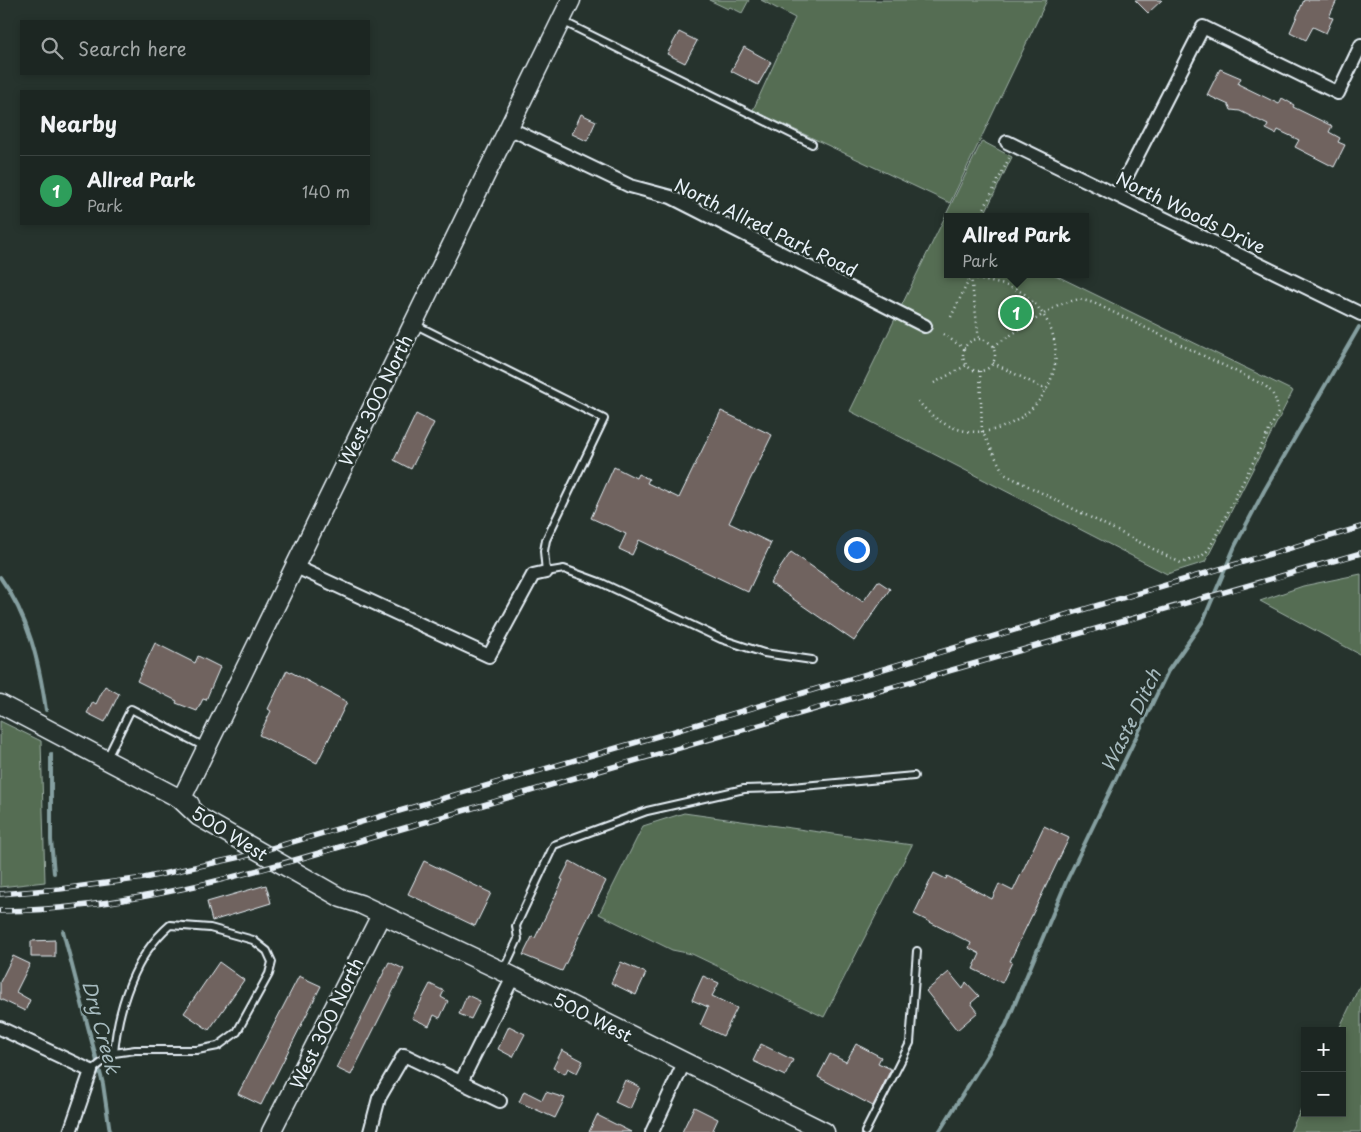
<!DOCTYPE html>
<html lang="en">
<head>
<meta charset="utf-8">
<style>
	:root { --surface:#1c2622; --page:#29322f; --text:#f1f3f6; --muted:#a0a5a5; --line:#3a4340; --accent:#2563eb }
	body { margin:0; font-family:"Playpen Sans",sans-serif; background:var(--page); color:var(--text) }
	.controls { position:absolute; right:15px; bottom:15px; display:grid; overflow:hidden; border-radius:0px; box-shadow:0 2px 8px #0003 }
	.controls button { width:45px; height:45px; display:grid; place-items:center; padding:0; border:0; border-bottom:1px solid var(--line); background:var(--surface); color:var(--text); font:25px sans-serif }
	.you { position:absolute; left:856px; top:549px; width:18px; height:18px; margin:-12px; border:4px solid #fff; border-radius:50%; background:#1a73e8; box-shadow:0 0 0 8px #1a73e833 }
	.badge { display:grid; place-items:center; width:32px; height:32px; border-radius:50%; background:var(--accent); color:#fff; font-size:16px; font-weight:700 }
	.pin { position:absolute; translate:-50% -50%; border:2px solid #fff; box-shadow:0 1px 5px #0006 }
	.popup { position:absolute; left:944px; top:213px; width:145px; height:65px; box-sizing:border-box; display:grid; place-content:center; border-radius:0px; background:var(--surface); filter:drop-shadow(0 1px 4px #0005); font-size:16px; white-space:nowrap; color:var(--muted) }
	.popup b { font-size:19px; color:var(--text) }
	.popup::after { content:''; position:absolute; left:50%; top:100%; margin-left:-10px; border:10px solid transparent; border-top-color:var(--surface) }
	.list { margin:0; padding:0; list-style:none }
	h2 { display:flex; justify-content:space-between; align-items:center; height:65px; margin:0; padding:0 20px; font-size:21px }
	h2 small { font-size:16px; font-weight:400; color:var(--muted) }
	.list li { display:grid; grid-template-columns:32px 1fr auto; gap:15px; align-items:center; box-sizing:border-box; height:70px; padding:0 20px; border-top:1px solid var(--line) }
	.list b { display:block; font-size:19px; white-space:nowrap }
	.list p { margin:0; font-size:16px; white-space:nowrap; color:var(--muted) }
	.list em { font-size:16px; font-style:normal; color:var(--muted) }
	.icon { flex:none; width:28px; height:28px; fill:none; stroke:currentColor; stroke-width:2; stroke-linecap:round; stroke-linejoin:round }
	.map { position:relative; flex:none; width:1361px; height:1132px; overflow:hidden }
	.search { position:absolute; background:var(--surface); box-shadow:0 2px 8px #0003; left:20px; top:20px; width:350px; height:55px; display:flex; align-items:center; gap:12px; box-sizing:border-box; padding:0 18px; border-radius:0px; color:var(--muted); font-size:19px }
	.panel { position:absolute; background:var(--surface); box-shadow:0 2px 8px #0003; left:20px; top:90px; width:350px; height:135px; border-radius:0px }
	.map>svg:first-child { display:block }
	.green { fill:#546d53; stroke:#9eafa6 }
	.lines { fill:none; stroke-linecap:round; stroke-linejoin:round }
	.stream { stroke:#859fa0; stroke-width:4 }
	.building { fill:#70635e; stroke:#e8f1f8 }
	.lane-casing { stroke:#e8f1f8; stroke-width:10 }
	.street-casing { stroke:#e8f1f8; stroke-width:16 }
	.secondary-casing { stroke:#e8f1f8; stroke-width:21 }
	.path { stroke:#e8f1f8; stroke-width:2.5; stroke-dasharray:1 4; stroke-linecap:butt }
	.lane { stroke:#26332d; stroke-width:6 }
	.street { stroke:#26332d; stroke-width:12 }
	.secondary { stroke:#26332d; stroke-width:18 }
	.rail-casing { stroke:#e8f1f8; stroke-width:5.5 }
	.rail { stroke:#26332d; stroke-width:4; stroke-dasharray:11; stroke-linecap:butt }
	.labels { text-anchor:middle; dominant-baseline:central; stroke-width:5; stroke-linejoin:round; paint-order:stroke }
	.street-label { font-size:18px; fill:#e8f1f8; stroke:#26332d }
	.water-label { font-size:19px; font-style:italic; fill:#a6babe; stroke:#26332d }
</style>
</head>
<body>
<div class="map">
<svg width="1361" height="1132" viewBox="0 0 1361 1132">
	<rect width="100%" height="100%" fill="#26332d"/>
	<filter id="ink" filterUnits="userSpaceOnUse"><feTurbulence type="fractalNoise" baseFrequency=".02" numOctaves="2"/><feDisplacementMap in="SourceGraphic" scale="10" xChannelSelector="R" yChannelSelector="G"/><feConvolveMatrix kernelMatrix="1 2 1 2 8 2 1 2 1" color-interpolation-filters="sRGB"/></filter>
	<g filter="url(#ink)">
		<path class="green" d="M 709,0 L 749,0 L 742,13 L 730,7 L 728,9 Z
			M 761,0 L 1047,0 L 950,203 L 753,110 L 795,18 Z
			M 982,141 L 1012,157 L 983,217 L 947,217 L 947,274 L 1053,274 L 1293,391 L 1205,562 L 1167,574 L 850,411 Z
			M 1361,574 L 1361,655 L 1260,601 L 1303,586 Z
			M 0,721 L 41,741 L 45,882 L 0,887 Z
			M 684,813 L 912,845 L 824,1017 L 692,954 L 672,950 L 599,914 L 643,826 Z
			M 1361,983 L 1361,1132 L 1290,1132 L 1305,1101 L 1305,1113 L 1342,1113 L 1342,1031 L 1338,1031 Z"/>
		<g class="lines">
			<path class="stream" d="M 0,577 C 29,617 39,662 46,710
				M 51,754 L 51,840 L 54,873
				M 63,931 L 103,1084 L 110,1132
				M 939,1132 L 1006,1025 L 1067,880 L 1168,671 L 1203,621 L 1235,546 L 1264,491 L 1359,327"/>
		</g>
		<path class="building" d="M 1135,0 L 1162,0 L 1148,13 Z
			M 1304,0 L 1337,0 L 1329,17 L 1333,18 L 1326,33 L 1313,27 L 1306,40 L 1290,32 Z
			M 679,32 L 697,41 L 685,63 L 667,54 Z
			M 744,47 L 771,62 L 758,85 L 731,71 Z
			M 1220,69 L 1241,78 L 1238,84 L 1279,104 L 1282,98 L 1294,105 L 1293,107 L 1332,126 L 1329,132 L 1340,138 L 1338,142 L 1345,145 L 1334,167 L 1295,147 L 1299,140 L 1278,130 L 1276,134 L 1266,129 L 1268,125 L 1240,111 L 1231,110 L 1229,105 L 1207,95 Z
			M 581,114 L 596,121 L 587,141 L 572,134 Z
			M 721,411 L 772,435 L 729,523 L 771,543 L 748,592 L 639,540 L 632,555 L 619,549 L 626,534 L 591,518 L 614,467 L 636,478 L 638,474 L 649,479 L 647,483 L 679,498 Z
			M 416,414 L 434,423 L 411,469 L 394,460 Z
			M 791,552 L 863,602 L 878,581 L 890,589 L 854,641 L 770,583 Z
			M 155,643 L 195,663 L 198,656 L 220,667 L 206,700 L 203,699 L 197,711 L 176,703 L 177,701 L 137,681 Z
			M 287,670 L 347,702 L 317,763 L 259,735 L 271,711 L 268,709 Z
			M 105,686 L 119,694 L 105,722 L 87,713 L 93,702 L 96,704 Z
			M 1044,826 L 1069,838 L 1010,961 L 1012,962 L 1002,983 L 973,969 L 980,954 L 969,948 L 971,943 L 914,914 L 934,873 L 946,879 L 947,876 L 992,899 L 999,884 L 1013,891 Z
			M 424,861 L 491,893 L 475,926 L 408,894 Z
			M 570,861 L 606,881 L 562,971 L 523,955 L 532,937 L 535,938 L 563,880 L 561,879 Z
			M 266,885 L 271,903 L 212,921 L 207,902 Z
			M 55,940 L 55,957 L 31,957 L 31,941 Z
			M 13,956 L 30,964 L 16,992 L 30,1000 L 25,1011 L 0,999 L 0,982 Z
			M 219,962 L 244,980 L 209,1030 L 184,1013 Z
			M 389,962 L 404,969 L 351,1075 L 336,1068 Z
			M 621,962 L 646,973 L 636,995 L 611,983 Z
			M 949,972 L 963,989 L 966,982 L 979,996 L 971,1003 L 978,1012 L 957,1030 L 926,991 Z
			M 299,976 L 321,986 L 261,1105 L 238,1094 Z
			M 703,976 L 719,983 L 712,996 L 737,1008 L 723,1036 L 700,1025 L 708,1007 L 692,1000 Z
			M 430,984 L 444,991 L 441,997 L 448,1001 L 440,1018 L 434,1015 L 429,1026 L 412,1018 Z
			M 467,995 L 480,1001 L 471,1019 L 459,1014 Z
			M 509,1026 L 525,1034 L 513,1057 L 498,1049 Z
			M 761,1044 L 793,1060 L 785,1076 L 753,1061 Z
			M 856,1044 L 881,1057 L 878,1063 L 891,1069 L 873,1106 L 818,1077 L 830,1054 L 846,1062 Z
			M 562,1050 L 583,1061 L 577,1073 L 568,1068 L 565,1074 L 553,1068 Z
			M 625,1080 L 640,1087 L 630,1109 L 615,1102 Z
			M 524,1091 L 542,1100 L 546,1092 L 565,1098 L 555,1118 L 519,1102 Z
			M 694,1107 L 718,1119 L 712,1132 L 682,1132 Z
			M 597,1115 L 631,1132 L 589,1132 Z"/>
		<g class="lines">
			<defs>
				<path id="lane" d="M 562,21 L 812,144
					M 414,324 L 604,419 L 546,540 L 544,551 L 546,572 L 564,569 L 602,583 L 721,639 L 764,653 L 812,660
					M 107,758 L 131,709 L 205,747
					M 503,971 L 518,939 L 516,926 L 554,845 L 647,811 L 744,789 L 781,788 L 914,776
					M 91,1071 L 114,1053 L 135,1050 L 197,1050 L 218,1046 L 237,1032 L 269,974 L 272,962 L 267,951 L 253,940 L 210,928 L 170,925 C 135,955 118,1007 114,1053
					M 865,1132 L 910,1043 L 917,951"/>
				<path id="street" d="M 509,128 L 630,186 L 671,197 L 925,326
					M 1007,142 L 1361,314
					M 1117,195 L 1203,27 L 1338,93 L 1361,45
					M 294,566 L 489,656 L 533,575 L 546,572
					M 0,1028 L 91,1071 L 70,1132
					M 461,1082 L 513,977
					M 370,1132 L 379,1098 L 404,1055 L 500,1101
					M 652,1132 L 684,1063"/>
				<path id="secondary" d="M 0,704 L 190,804
					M 181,800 L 571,0
					M 181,800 L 199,817 L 341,898 L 360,904 L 502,971 L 825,1132
					M 271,1132 L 381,915"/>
			</defs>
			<use href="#lane" class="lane-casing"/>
			<use href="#street" class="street-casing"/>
			<use href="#secondary" class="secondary-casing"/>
			<path class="path" d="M 980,217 L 1009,158
				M 971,277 L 979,339
				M 951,317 L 970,278
				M 943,334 L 965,349
				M963 355a16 16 0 1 1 32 0a16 16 0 1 1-32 0Z
				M 993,363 L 1047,390
				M 980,371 L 982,431 L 1004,474 L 1181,563 L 1201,557 L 1209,549 L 1278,413 C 1277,400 1274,393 1264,385 L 1094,303 L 1079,299 L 1058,305 L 992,347
				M 934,383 L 967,365
				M 918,401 C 987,487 1111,374 1028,297 C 1010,281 984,284 964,274"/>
			<use href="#lane" class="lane"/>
			<use href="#street" class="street"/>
			<use href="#secondary" class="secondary"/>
			<defs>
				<path id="rail" d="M 0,894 L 60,889 L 144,878 L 241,857 L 658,736 L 1361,527
					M 0,911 C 123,910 243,876 360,841 C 431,820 501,800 571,779 C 834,702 1098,630 1361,553"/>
			</defs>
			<use href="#rail" class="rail-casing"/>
			<use href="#rail" class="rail"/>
		</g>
	</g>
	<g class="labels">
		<g class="street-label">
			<text transform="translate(1191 212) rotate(26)">North Woods Drive</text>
			<text transform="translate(766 227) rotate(26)">North Allred Park Road</text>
			<text transform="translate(375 400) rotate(-64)">West 300 North</text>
			<text transform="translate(230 833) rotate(32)">500 West</text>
			<text transform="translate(593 1017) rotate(27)">500 West</text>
			<text transform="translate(326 1023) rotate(-64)">West 300 North</text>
		</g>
		<g class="water-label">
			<text transform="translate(1130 720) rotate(-64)">Waste Ditch</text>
			<text transform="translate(102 1027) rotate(75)">Dry Creek</text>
		</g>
	</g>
</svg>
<div class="controls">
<button>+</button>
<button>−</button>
</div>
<div class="you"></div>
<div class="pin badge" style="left:1016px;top:313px;background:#2e9e5b">1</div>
<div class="popup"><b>Allred Park</b>Park</div>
<div class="search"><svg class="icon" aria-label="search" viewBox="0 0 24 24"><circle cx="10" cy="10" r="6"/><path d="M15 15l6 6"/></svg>Search here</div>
<section class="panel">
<h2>Nearby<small></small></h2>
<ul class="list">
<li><span class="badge" style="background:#2e9e5b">1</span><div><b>Allred Park</b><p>Park</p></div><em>140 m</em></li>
</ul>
</section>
</div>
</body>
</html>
